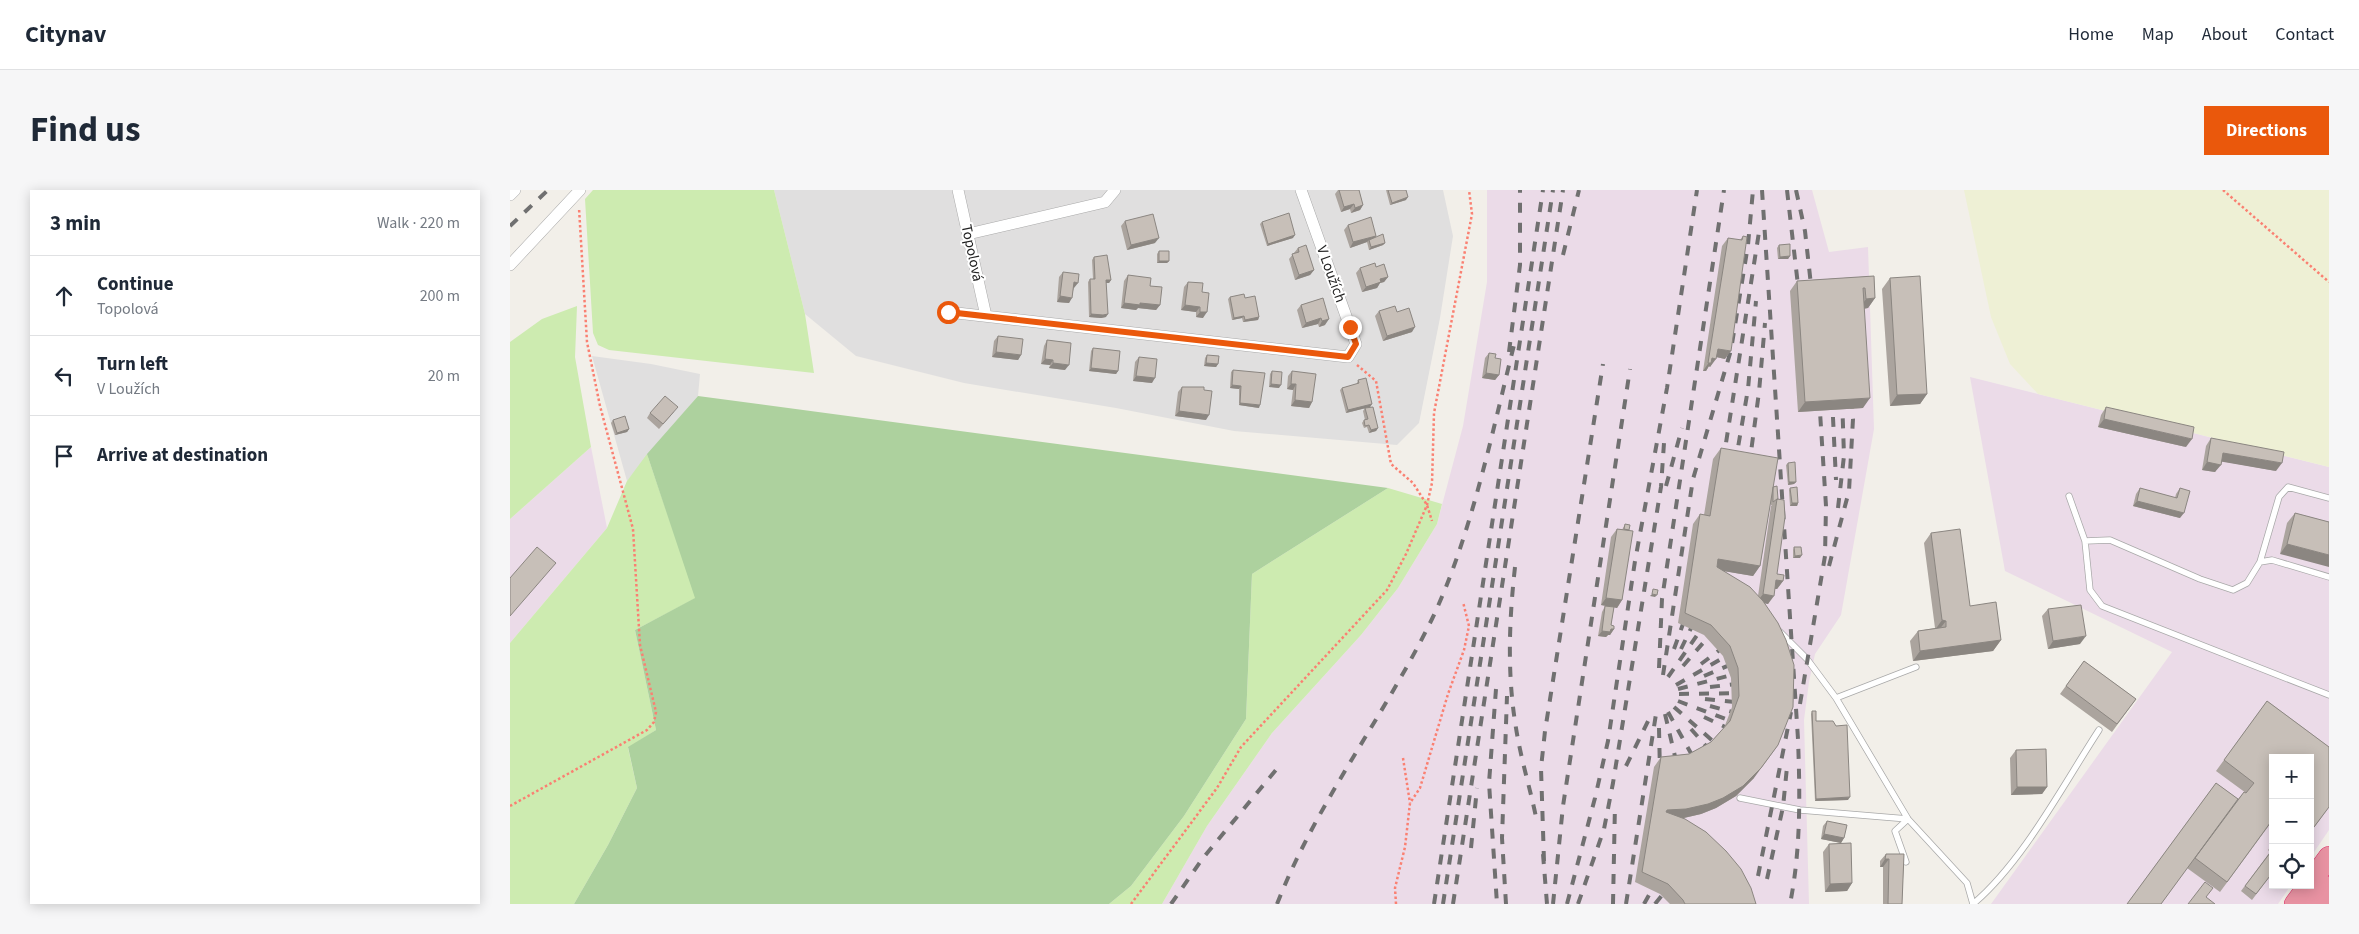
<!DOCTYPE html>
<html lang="en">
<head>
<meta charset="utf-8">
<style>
	:root { --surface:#fff; --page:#f6f6f7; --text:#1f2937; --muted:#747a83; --line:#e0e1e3; --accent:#ea580c }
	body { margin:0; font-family:"Source Sans 3",sans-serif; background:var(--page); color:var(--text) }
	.controls { position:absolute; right:15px; bottom:15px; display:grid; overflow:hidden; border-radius:0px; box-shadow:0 2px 12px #0003 }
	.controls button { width:45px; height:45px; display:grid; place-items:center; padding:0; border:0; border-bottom:1px solid var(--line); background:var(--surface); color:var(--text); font:25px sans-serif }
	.stop { position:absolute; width:15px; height:15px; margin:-11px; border:4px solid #ea580c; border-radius:50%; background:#fff }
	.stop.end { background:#ea580c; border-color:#fff; box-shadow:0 1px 5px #0008 }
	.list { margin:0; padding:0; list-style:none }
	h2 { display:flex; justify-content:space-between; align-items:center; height:65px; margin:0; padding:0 20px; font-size:21px }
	h2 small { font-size:16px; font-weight:400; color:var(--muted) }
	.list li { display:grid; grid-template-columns:32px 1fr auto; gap:15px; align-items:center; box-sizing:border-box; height:80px; padding:0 20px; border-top:1px solid var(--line) }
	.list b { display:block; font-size:19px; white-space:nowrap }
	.list p { margin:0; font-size:16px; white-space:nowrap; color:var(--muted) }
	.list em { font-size:16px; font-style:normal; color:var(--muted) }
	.icon { flex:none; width:28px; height:28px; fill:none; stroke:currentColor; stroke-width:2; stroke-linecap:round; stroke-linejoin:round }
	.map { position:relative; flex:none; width:1819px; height:714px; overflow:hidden; border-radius:0px }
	header { display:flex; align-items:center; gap:30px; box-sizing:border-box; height:70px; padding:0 25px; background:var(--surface); border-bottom:1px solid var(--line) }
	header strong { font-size:24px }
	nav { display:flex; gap:28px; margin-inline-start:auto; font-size:18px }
	.intro { display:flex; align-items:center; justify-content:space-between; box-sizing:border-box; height:120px; padding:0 30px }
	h1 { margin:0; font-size:35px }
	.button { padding:12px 22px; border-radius:0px; background:var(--accent); color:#fff; font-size:18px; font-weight:700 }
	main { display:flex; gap:30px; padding:0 30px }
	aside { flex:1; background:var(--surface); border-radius:0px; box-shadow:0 2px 12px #0003 }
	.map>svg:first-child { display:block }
	.residential { fill:#e0dfdf }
	.industrial { fill:#ebdbe8 }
	.farmland { fill:#eef0d5 }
	.grass { fill:#cdebb0 }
	.forest { fill:#add19e }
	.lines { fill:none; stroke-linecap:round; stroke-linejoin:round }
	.lane-casing { stroke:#a9a9a9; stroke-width:7 }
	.street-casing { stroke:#a9a9a9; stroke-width:12 }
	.highway-casing { stroke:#dc2a67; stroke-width:22 }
	.path { stroke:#fa8072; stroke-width:2.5; stroke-dasharray:2.5 2.5; stroke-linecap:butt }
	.lane { stroke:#fff; stroke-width:5.5 }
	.street { stroke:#fff; stroke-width:11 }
	.highway { stroke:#e892a2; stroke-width:21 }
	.rail { stroke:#707070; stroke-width:4; stroke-dasharray:10 10; stroke-linecap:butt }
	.wall { fill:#aba49e; fill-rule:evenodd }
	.shaded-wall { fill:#8b8681 }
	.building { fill:#c7bfb8; stroke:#8b8681 }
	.route { stroke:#ea580c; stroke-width:6 }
	.labels { text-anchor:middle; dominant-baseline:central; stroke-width:4; stroke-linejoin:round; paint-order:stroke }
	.street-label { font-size:15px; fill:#222; stroke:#fff }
</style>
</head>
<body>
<header>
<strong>Citynav</strong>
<nav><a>Home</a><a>Map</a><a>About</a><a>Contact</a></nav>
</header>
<div class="intro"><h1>Find us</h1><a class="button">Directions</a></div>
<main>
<aside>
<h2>3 min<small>Walk · 220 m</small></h2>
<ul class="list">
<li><svg class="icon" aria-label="ahead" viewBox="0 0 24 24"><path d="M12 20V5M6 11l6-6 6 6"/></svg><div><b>Continue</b><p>Topolová</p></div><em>200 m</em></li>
<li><svg class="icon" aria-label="left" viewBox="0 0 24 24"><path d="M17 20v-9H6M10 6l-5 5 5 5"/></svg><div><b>Turn left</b><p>V Loužích</p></div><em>20 m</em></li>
<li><svg class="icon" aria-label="arrive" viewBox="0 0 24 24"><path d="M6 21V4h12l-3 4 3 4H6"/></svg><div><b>Arrive at destination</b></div></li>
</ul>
</aside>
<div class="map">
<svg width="1819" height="714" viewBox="0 0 1819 714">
	<rect width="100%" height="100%" fill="#f2efe9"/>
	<path class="residential" d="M 264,0 L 933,0 L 943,46 L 930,128 L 909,233 L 887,255 L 724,241 L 606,218 L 454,193 L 346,166 L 295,124 Z
		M 82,166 L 141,174 L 190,184 L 188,206 L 117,291 Z"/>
	<path class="industrial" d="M 977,0 L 1302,0 L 1319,62 L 1358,57 L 1364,239 L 1331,425 L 1305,464 L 1299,492 L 1294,530 L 1299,714 L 652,714 L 697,636 L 762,543 L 851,445 L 888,398 L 927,334 L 953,236 L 977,92 Z
		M 1460,187 L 1819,277 L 1819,640 L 1800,668 L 1800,568 L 1763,568 L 1763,695 L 1781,695 L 1768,714 L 1481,714 L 1662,462 L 1495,381 Z
		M 81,257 L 97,338 L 0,453 L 0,329 Z"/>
	<path class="farmland" d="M 1454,0 L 1819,0 L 1819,277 L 1528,204 L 1500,174 L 1481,127 Z"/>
	<path class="grass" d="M 83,0 L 264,0 L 295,124 L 304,183 L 99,160 L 88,155 L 83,143 L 75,9 Z
		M 67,116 L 65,167 L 81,257 L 0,329 L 0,152 L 32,129 Z
		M 137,264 L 186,408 L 125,440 L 146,540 L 118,558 L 127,598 L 98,655 L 64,714 L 0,714 L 0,453 L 97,338 L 117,291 Z
		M 878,298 L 932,314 L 927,334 L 888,398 L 851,445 L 762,543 L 697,636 L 652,714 L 599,714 L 621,696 L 674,626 L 736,529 L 742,384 Z"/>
	<path class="forest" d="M 188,206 L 878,298 L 742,384 L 736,529 L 674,626 L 621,696 L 599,714 L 64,714 L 98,655 L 127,598 L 118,557 L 146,540 L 125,440 L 185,408 L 137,264 Z"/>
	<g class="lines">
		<defs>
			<path id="lane" d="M 1559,306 L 1575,351 L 1580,400 L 1592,416 L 1819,505
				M 1575,351 L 1600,350 L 1690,389 L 1723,400 L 1737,393 L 1750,372 L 1762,370 L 1819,387
				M 1750,372 L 1769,307 L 1778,297 L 1819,308
				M 1270,442 L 1297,469 L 1326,508 L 1398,629 L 1457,693 L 1463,714 C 1513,672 1553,595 1589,540
				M 1326,508 L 1406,477
				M 1230,608 L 1290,620 L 1398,629
				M 1396,672 L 1385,641 L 1398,629"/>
			<path id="street" d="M 448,0 L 476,126
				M 0,5 L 5,0
				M 458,44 L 595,12 L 605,0
				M 0,75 L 70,0
				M 438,122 L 838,167 L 846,154 L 791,0"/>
			<path id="highway" d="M 1800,693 L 1819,667
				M 1785,714 L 1799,695
				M 1806,714 L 1819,697"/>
		</defs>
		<use href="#lane" class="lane-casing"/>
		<use href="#street" class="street-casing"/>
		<use href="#highway" class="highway-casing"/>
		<path class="path" d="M 1713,0 L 1819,92
			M 847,175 L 866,191 L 881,274 L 903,293 L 917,315 L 922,331
			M 893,568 L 900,613
			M 0,616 L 137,540 L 144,532 L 146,522 L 130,455 L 123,339 L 90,216 L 77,152 L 69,18
			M 621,714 L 707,598 L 731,557 L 877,400 L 896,364 L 917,315 L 922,293 L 924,223 L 962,24 L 959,0
			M 886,714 L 885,698 L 895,657 L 900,613 L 910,598 L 938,504 L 954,460 L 959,436 L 953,412"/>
		<use href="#lane" class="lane"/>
		<use href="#street" class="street"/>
		<use href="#highway" class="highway"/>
		<path class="rail" d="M 1252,0 L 1288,549 C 1290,604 1291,659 1280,714
			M 1277,0 L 1289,104
			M 1286,0 L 1295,41 L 1302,104
			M 0,36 L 38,0
			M 1053,65 L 1069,0
			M 999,162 L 1010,75 L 1010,0
			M 1322,207 L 1326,290
			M 1213,272 L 1249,42
			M 1225,275 L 1238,199 L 1246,111
			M 1239,277 L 1249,202 L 1255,133
			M 1156,296 L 1172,238
			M 1328,318 L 1334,266 L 1332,206
			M 1319,376 L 1339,301 L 1343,229 L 1341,204
			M 1005,377 C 999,431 997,484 1006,538 C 1011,570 1021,601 1027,632
			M 1164,459 L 1177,423
			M 1171,459 L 1186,428
			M 1191,474 L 1219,453
			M 1173,476 L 1206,438
			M 1149,478 L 1152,409 L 1214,0
			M 1153,485 L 1183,289 L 1221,160 L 1238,55 L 1243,0
			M 1194,486 L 1229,471
			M 1158,487 L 1197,431
			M 1166,495 L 1225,461
			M 1200,497 L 1235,493
			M 986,499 L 979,593 L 987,714
			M 1168,499 L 1233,482
			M 1169,504 L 1236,503
			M 1195,509 L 1235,513
			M 1168,511 L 1229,534
			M 1290,514 L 1315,366 L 1316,316 L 1309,206
			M 1200,516 L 1234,525
			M 1164,517 L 1212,559
			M 1158,522 L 1187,574
			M 1155,524 L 1168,579
			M 1194,527 L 1228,543
			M 1149,538 L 1150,583
			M 1181,539 L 1204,565
			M 1116,576 L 1142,523
			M 961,658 L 967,598
			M 1033,664 L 1037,714
			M 1034,671 L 1031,578 L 1035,541 L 1093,174
			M 1248,686 L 1281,522
			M 1257,689 L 1273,617 L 1277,577
			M 661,714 L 693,668 L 770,575
			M 767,714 C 807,612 874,527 922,429 C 961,347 982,243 1004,155
			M 924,714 L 1033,0
			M 933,714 L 1043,0
			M 943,714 L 1053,0
			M 996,714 L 992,648 L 997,506
			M 1043,714 L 1053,616 L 1120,179
			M 1057,714 L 1085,608 L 1098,551 L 1125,371 L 1157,198 L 1187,0
			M 1068,714 L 1094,639 L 1103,593 L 1151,297 L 1154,253
			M 1103,714 L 1105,614
			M 1116,714 L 1146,524
			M 1134,714 L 1149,687
			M 1145,714 L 1160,695"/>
	</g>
	<path class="wall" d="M 828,0 L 849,0 L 853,15 L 850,20 L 841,23 L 840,19 L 831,22 L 825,4 Z
		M 876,0 L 896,0 L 896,10 L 880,15 Z
		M 615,31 L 645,53 L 617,60 L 611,36 Z
		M 752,32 L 783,48 L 757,56 L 750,34 Z
		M 838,35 L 866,46 L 865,47 L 875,53 L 873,55 L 859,60 L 857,52 L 840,58 L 834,40 Z
		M 1233,46 L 1215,169 L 1206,167 L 1200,177 L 1199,176 L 1196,181 L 1193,181 L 1212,56 L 1218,48 L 1230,50 Z
		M 1269,55 L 1280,66 L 1278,69 L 1268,69 L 1267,58 Z
		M 788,58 L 804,80 L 800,85 L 785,90 L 779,69 Z
		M 649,61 L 659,71 L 657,73 L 647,73 L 647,64 Z
		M 584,67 L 601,90 L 599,93 L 596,93 L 596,127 L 591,128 L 579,127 L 578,92 L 580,89 L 583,89 L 582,70 Z
		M 866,77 L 878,87 L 874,92 L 870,93 L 867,98 L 852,102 L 846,83 L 850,78 Z
		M 553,82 L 564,98 L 559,113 L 547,112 L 549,87 Z
		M 618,85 L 640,96 L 650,115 L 646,120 L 628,118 L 626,120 L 611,118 L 614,91 Z
		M 1364,86 L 1365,108 L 1358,118 L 1354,119 L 1353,218 L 1288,222 L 1280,101 L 1287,91 Z
		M 1380,88 L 1417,204 L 1410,214 L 1380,216 L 1372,99 Z
		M 678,92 L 692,102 L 693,128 L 686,127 L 686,122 L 671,120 L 674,97 Z
		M 720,107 L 735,108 L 749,127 L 748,130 L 733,132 L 732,128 L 722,130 L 718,109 Z
		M 813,108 L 815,135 L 809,137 L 808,134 L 792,138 L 787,120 L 791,115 Z
		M 869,121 L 887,122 L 902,142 L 873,151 L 865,126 Z
		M 488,146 L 511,165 L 508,170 L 482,167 L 484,151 Z
		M 537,150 L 555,180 L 539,178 L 540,175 L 531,174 L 534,156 Z
		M 583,158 L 608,181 L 606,184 L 579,181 L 581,161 Z
		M 979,163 L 985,168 L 989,185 L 985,190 L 972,188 L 975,168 Z
		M 697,165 L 708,174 L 706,177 L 694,176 L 695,168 Z
		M 629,167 L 642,193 L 623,191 L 625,172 Z
		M 723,180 L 749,218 L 729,215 L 729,199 L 720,198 L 721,182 Z
		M 762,181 L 769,198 L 759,197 L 760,184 Z
		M 782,181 L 802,212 L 799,218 L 781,216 L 783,200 L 777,199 L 778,186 Z
		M 848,190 L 862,214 L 860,217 L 836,223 L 830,200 L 832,198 L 847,194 L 847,193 Z
		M 672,197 L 696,230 L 665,226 L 668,202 Z
		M 1596,217 L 1676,257 L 1588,237 L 1591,225 Z
		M 855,218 L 868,238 L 866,241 L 859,243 L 857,237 L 854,238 L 852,233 L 854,230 L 855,230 L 853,221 Z
		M 164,222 L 149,239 L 137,228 L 140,223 Z
		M 103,230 L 119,239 L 117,242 L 105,245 L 101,233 Z
		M 1701,248 L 1766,281 L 1711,271 L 1705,282 L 1692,280 L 1696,256 Z
		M 1211,258 L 1263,297 L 1267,296 L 1267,384 L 1273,391 L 1267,399 L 1265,399 L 1258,414 L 1255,413 L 1244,588 L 1226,606 L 1206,618 L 1191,624 L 1174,628 L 1246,714 L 1160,714 L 1150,704 L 1125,692 L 1144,577 L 1151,567 L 1179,564 L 1201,552 L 1214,538 L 1222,517 L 1221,488 L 1213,466 L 1194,445 L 1168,433 L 1183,334 L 1190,324 L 1194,325 L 1203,269 ZM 1261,309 L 1261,315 L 1262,315 L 1261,316 L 1248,406 L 1214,381 L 1243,386 L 1250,376 Z
		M 1278,273 L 1286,292 L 1284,294 L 1278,295 L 1276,275 Z
		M 1280,298 L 1288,313 L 1287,316 L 1280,316 L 1279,300 Z
		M 1630,298 L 1665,308 L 1666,304 L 1670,298 L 1670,328 L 1623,316 L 1626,304 Z
		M 1785,323 L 1819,332 L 1770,364 L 1777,333 Z
		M 1115,334 L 1119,341 L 1112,410 L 1107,418 L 1104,417 L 1101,435 L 1104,439 L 1100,445 L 1098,445 L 1096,447 L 1088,446 L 1092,422 L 1095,416 L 1103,417 L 1091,415 L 1101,347 L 1107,339 L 1112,340 Z
		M 1421,343 L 1460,416 L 1491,450 L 1483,461 L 1403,471 L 1400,451 L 1408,441 L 1425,438 L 1414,353 Z
		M 1284,357 L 1290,368 L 1283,368 L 1283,360 Z
		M 1538,419 L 1570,454 L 1538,459 L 1532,426 Z
		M 1574,471 L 1626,509 L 1602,542 L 1550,504 Z
		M 1757,511 L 1819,557 L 1819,617 L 1800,643 L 1800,568 L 1763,568 L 1763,630 L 1710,702 L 1677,678 L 1651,714 L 1617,714 L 1706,593 L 1728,609 L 1734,602 L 1736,603 L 1706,581 Z
		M 1302,521 L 1306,531 L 1338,610 L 1305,611 L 1301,524 Z
		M 1506,560 L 1537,597 L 1532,604 L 1501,605 L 1500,568 Z
		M 1317,631 L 1334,648 L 1331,653 L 1311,649 L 1313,636 Z
		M 1319,654 L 1342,693 L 1337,701 L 1315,702 L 1313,662 Z
		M 1763,654 L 1763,682 L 1742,710 L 1731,701 L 1760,662 L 1758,660 Z
		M 1376,664 L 1394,664 L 1392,714 L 1373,714 L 1373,677 L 1370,677 L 1370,671 Z"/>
	<path class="shaded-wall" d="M 898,7 L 896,10 L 880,15 L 882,13 Z
		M 844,14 L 840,19 L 831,22 L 834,17 Z
		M 853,15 L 850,20 L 841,23 L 845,18 Z
		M 785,45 L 783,48 L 757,56 L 758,54 Z
		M 866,46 L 863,51 L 859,50 L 857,52 L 840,58 L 843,52 Z
		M 649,48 L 645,53 L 617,60 L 621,55 Z
		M 875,53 L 873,55 L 859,60 L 861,57 Z
		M 1280,66 L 1278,69 L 1268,69 L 1270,67 Z
		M 649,71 L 659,71 L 657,73 L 647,73 Z
		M 804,80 L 800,85 L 785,90 L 789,85 Z
		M 878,87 L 874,92 L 870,93 L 867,98 L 852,102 L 856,97 L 870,89 Z
		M 596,90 L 601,90 L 599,93 L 594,93 Z
		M 564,92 L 568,93 L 564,98 L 560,98 Z
		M 550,106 L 562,108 L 559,113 L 547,112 Z
		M 1365,108 L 1358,118 L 1349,119 L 1356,109 Z
		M 614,113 L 630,113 L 650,115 L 646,120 L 628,118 L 626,120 L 611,118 Z
		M 675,115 L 690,117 L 686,122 L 671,120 Z
		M 690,122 L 697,122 L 693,128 L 686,127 Z
		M 581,124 L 598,124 L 596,127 L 591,128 L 579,127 Z
		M 734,126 L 732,128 L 722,130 L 724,128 Z
		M 749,127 L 748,130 L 733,132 L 735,130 Z
		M 811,128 L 808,134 L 792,138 L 796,133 Z
		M 819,129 L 815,135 L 809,137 L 812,131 Z
		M 905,137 L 902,142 L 873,151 L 877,146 Z
		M 1208,159 L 1221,161 L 1215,169 L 1202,166 Z
		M 486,162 L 511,165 L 508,170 L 482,167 Z
		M 1202,168 L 1206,169 L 1200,177 L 1199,176 L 1196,181 L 1193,181 Z
		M 535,169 L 543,170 L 540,175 L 531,174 Z
		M 543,173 L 559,175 L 555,180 L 539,178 Z
		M 696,173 L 708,174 L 706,177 L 694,176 Z
		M 581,178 L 608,181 L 606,184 L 579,181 Z
		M 976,183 L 989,185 L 985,190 L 972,188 Z
		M 626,186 L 645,188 L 642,193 L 623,191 Z
		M 761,194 L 771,195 L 769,198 L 759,197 Z
		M 781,194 L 786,194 L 783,200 L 777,199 Z
		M 722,195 L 731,196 L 729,199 L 720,198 Z
		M 1417,204 L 1410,214 L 1380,216 L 1387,205 Z
		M 1360,208 L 1353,218 L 1288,222 L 1295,212 Z
		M 785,210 L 802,212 L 799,218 L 781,216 Z
		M 730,213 L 750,215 L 749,218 L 729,215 Z
		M 862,214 L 860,217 L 836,223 L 838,220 Z
		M 669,221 L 699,225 L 696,230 L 665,226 Z
		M 1594,229 L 1682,249 L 1676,257 L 1588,237 Z
		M 868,238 L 866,241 L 859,243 L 861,240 Z
		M 119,239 L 117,242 L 105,245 L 107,243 Z
		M 1713,263 L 1772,273 L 1766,281 L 1708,271 Z
		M 1697,272 L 1711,275 L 1705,282 L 1692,280 Z
		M 1279,292 L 1286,292 L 1284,294 L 1278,295 Z
		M 1627,311 L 1674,323 L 1670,328 L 1623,316 Z
		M 1282,313 L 1288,313 L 1287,316 L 1280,316 Z
		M 1777,354 L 1819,365 L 1819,377 L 1770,364 Z
		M 1292,365 L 1290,368 L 1283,368 L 1285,366 Z
		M 1208,369 L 1250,376 L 1243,386 L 1201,379 Z
		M 1266,390 L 1273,391 L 1267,399 L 1260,398 Z
		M 1142,404 L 1147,405 L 1145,407 L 1140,406 Z
		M 1253,404 L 1264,406 L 1258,414 L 1247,412 Z
		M 1096,408 L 1112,410 L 1107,418 L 1091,415 Z
		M 1432,430 L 1436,431 L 1428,441 L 1425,440 Z
		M 1101,439 L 1104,439 L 1100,445 L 1098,445 L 1096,447 L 1088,446 L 1092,441 Z
		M 1576,446 L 1570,454 L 1538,459 L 1543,451 Z
		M 1491,450 L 1483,461 L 1403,471 L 1410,461 Z
		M 1268,555 L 1244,588 L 1226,606 L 1206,618 L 1191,624 L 1169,629 L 1149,630 L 1157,620 Z
		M 1507,597 L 1537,597 L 1532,604 L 1501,605 Z
		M 1340,607 L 1338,610 L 1305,611 L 1306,609 Z
		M 1314,644 L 1334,648 L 1331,653 L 1311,649 Z
		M 1375,669 L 1379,669 L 1373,677 L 1370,677 Z
		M 1342,693 L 1337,701 L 1315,702 L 1320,694 Z"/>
	<path class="building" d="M 829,0 L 849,0 L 853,15 L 845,18 L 844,14 L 834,17 Z
		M 878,0 L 896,0 L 898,7 L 882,13 Z
		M 779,23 L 785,45 L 758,54 L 752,32 Z
		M 643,24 L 649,48 L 621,55 L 615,31 Z
		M 861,27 L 866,46 L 843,52 L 838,35 Z
		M 873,44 L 875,53 L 861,57 L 859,50 Z
		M 1233,46 L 1237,47 L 1221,161 L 1208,159 L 1206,169 L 1202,168 L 1201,173 L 1198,173 L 1218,48 L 1232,50 Z
		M 1280,54 L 1280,66 L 1270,67 L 1269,55 Z
		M 796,55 L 804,80 L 789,85 L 782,64 L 789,62 L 788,58 Z
		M 649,61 L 659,61 L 659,71 L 649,71 Z
		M 597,65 L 601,90 L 596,90 L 598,124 L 593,125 L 581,124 L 580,89 L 585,89 L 584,67 Z
		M 865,73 L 866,77 L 874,74 L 878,87 L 870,89 L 871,92 L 856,97 L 850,78 Z
		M 553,82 L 569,84 L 568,93 L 564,92 L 562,108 L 550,106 Z
		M 618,85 L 641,88 L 640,96 L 652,97 L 650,115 L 630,113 L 630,115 L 614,113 Z
		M 1364,86 L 1365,108 L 1356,109 L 1355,98 L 1353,98 L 1360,208 L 1295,212 L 1287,91 Z
		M 1410,86 L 1417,204 L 1387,205 L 1380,88 Z
		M 678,92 L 693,93 L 692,102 L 699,103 L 697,122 L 690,122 L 690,117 L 675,115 Z
		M 734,104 L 735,108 L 745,106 L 749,127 L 735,130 L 734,126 L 724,128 L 720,107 Z
		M 813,108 L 819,129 L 812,131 L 811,128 L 796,133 L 791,115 Z
		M 885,116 L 887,122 L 899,118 L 905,137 L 877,146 L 869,121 Z
		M 488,146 L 513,149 L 511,165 L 486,162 Z
		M 537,150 L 561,153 L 559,175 L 543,173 L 543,170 L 535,169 Z
		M 583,158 L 610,161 L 608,181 L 581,178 Z
		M 979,163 L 986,164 L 985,168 L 991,169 L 989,185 L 976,183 Z
		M 697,165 L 709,166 L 708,174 L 696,173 Z
		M 629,167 L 647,169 L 645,188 L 626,186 Z
		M 723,180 L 755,183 L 750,215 L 730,213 L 731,196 L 722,195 Z
		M 762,181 L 772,182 L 771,195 L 761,194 Z
		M 782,181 L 806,184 L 802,212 L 785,210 L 786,194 L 781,194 Z
		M 856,188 L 862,214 L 838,220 L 832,198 L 849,193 L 848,190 Z
		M 672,197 L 694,197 L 694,200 L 702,201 L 699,225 L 669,221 Z
		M 155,206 L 168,217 L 153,234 L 140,223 Z
		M 863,217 L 868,238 L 861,240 L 859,235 L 855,236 L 854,230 L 858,229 L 855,218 Z
		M 1596,217 L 1684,237 L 1682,249 L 1594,229 Z
		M 115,226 L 119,239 L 107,243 L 103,230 Z
		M 1701,248 L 1774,262 L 1772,273 L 1713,263 L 1711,275 L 1697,272 Z
		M 1211,258 L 1268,268 L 1250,376 L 1208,369 L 1207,377 L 1240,397 L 1253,411 L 1268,433 L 1276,450 L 1284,475 L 1283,517 L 1268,555 L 1251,578 L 1233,596 L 1213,608 L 1198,614 L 1176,619 L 1157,620 L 1156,622 L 1175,629 L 1196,642 L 1216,661 L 1231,679 L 1241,698 L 1246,714 L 1175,714 L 1173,710 L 1158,694 L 1132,682 L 1151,567 L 1179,564 L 1201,552 L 1220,531 L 1229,506 L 1228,478 L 1220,456 L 1201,435 L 1175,423 L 1190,324 L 1200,326 Z
		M 1285,272 L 1286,292 L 1279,292 L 1278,273 Z
		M 1267,296 L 1268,309 L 1267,309 L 1263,312 L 1263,297 Z
		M 1287,297 L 1288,313 L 1282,313 L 1280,298 Z
		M 1630,298 L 1667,308 L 1670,298 L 1680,301 L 1674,323 L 1627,311 Z
		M 1267,309 L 1274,310 L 1275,327 L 1267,384 L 1274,385 L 1273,391 L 1266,390 L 1264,406 L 1253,404 Z
		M 1785,323 L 1819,332 L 1819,365 L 1777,354 Z
		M 1115,334 L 1120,335 L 1119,340 L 1114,339 Z
		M 1107,339 L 1123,341 L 1112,410 L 1096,408 Z
		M 1450,339 L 1460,416 L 1486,412 L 1491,450 L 1410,461 L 1408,441 L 1436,437 L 1436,431 L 1432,430 L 1421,343 Z
		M 27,357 L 46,373 L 0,426 L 0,388 Z
		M 1284,357 L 1291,357 L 1292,365 L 1285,366 Z
		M 1143,399 L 1148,400 L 1147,405 L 1142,404 Z
		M 1571,415 L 1576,446 L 1543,451 L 1538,419 Z
		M 1095,416 L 1104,417 L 1101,435 L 1104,436 L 1104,439 L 1101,439 L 1100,442 L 1092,441 Z
		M 1574,471 L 1626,509 L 1607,534 L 1556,496 Z
		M 1757,511 L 1819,557 L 1819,617 L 1804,637 L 1800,634 L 1800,568 L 1763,568 L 1763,629 L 1717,692 L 1685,668 L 1734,602 L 1736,603 L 1744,593 L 1714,570 Z
		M 1302,521 L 1306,521 L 1306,531 L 1323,531 L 1326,536 L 1337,535 L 1340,607 L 1306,609 Z
		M 1536,559 L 1537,597 L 1507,597 L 1506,560 Z
		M 1706,593 L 1728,609 L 1651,714 L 1617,714 Z
		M 1317,631 L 1337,635 L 1334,648 L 1314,644 Z
		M 1341,653 L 1342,693 L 1320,694 L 1319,654 Z
		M 1763,659 L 1763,682 L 1746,704 L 1735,696 Z
		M 1376,664 L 1394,664 L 1392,714 L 1378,714 L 1379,669 L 1375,669 Z
		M 1695,692 L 1703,698 L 1696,707 L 1705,714 L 1678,714 Z"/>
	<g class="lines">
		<path class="route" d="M 438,122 L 838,167 L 846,154 L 840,137"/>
	</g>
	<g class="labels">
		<g class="street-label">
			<text transform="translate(462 63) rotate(78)">Topolová</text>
			<text transform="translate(821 84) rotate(70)">V Loužích</text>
		</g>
	</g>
</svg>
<div class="controls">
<button>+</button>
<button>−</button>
<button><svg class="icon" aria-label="locate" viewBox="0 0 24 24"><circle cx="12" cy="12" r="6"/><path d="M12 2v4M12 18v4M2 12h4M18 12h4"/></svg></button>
</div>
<div class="stop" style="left:438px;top:122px"></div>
<div class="stop end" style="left:840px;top:137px"></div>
</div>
</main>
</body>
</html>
